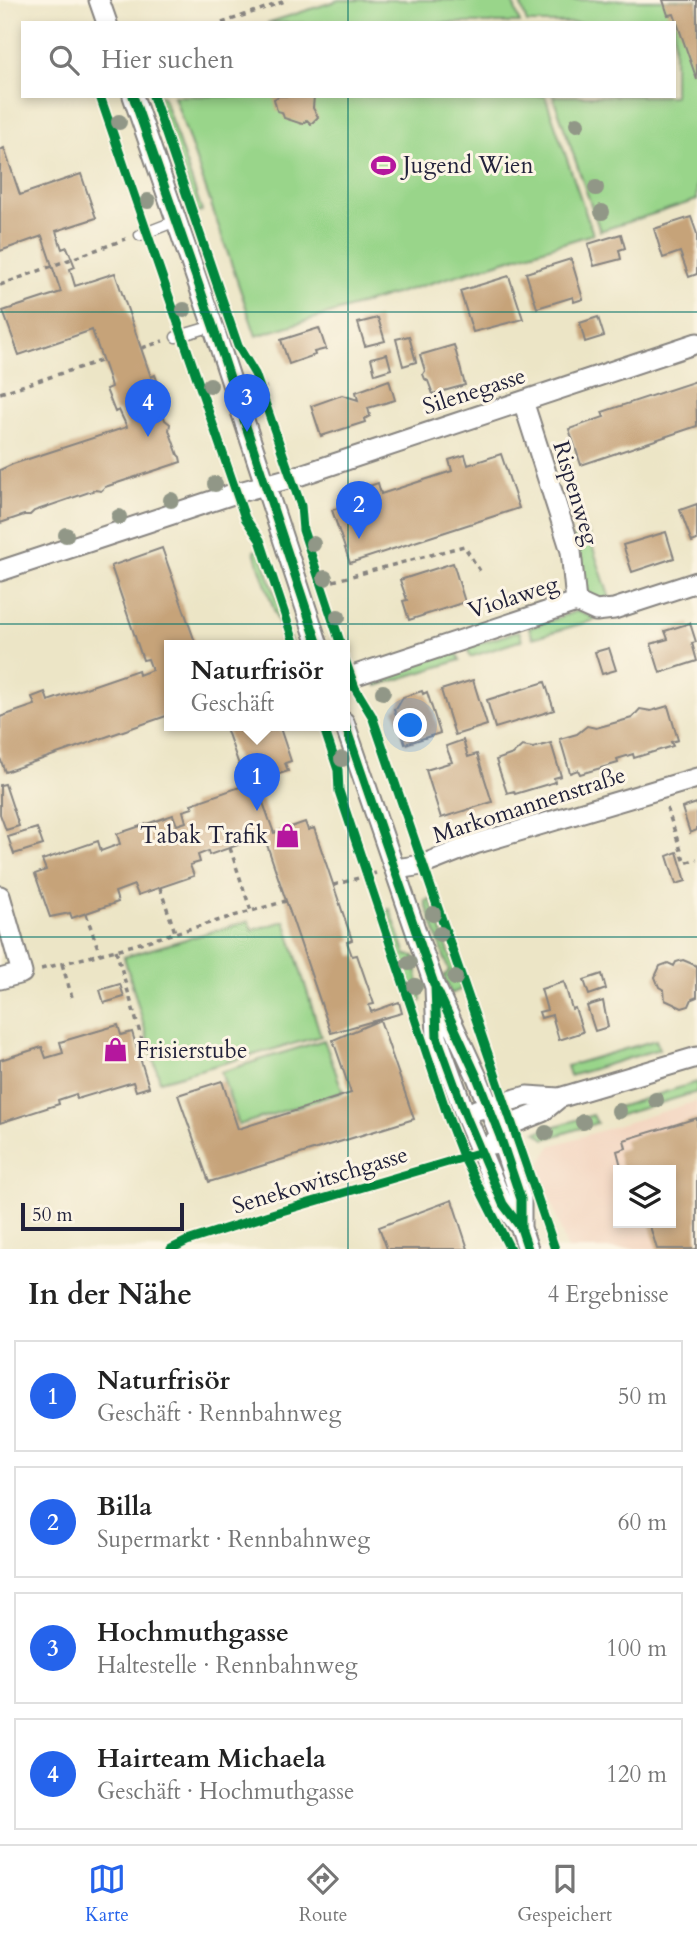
<!DOCTYPE html>
<html lang="de">
<head>
<meta charset="utf-8">
<style>
	:root { --surface:#fff; --page:#f2f2f2; --text:#222; --muted:#767676; --line:#e0e0e0; --accent:#2563eb }
	body { margin:0; font-family:Cardo,serif; background:var(--page); color:var(--text) }
	.controls { position:absolute; right:21px; bottom:21px; display:grid; overflow:hidden; border-radius:0px; box-shadow:0 4px 10px #0003 }
	.controls button { width:63px; height:63px; display:grid; place-items:center; padding:0; border:0; border-bottom:2px solid var(--line); background:var(--surface); color:var(--text); font:35px sans-serif }
	.scale { position:absolute; left:21px; bottom:18px; width:163px; box-sizing:border-box; padding-left:7px; border:4px solid #22223b; border-top:0; font-size:19px; line-height:24px; white-space:nowrap; color:#22223b; -webkit-text-stroke:5px #fcf5e5; paint-order:stroke }
	.you { position:absolute; left:411px; top:726px; width:24px; height:24px; margin:-18px; border:5px solid #fff; border-radius:50%; background:#1a73e8; box-shadow:0 0 0 10px #1a73e833 }
	.badge { display:grid; place-items:center; width:46px; height:46px; border-radius:50%; background:var(--accent); color:#fff; font-size:23px; font-weight:700 }
	.pin { position:absolute; translate:-50% -58px; filter:drop-shadow(0 2px 4px #0008) }
	.pin::after { content:''; position:absolute; top:37px; width:24px; height:21px; background:inherit; clip-path:polygon(0 0,100% 0,50% 100%) }
	.popup { position:absolute; left:164px; top:640px; width:186px; height:91px; box-sizing:border-box; display:grid; place-content:center; border-radius:0px; background:var(--surface); filter:drop-shadow(0 2px 5px #0005); font-size:23px; white-space:nowrap; color:var(--muted) }
	.popup b { font-size:26px; color:var(--text) }
	.popup::after { content:''; position:absolute; left:50%; top:100%; margin-left:-14px; border:14px solid transparent; border-top-color:var(--surface) }
	.list { margin:0; padding:0; list-style:none }
	h2 { display:flex; justify-content:space-between; align-items:center; height:91px; margin:0; padding:0 28px; font-size:30px }
	h2 small { font-size:23px; font-weight:400; color:var(--muted) }
	.list li { display:grid; grid-template-columns:46px 1fr auto; gap:21px; align-items:center; box-sizing:border-box; height:112px; margin:0 14px 14px; padding:0 14px; border:2px solid var(--line); border-radius:0px }
	.list b { display:block; font-size:26px; white-space:nowrap }
	.list p { margin:0; font-size:23px; white-space:nowrap; color:var(--muted) }
	.list em { font-size:23px; font-style:normal; color:var(--muted) }
	.icon { flex:none; width:38px; height:38px; fill:none; stroke:currentColor; stroke-width:2; stroke-linecap:round; stroke-linejoin:round }
	.map { position:relative; flex:none; width:697px; height:1249px; overflow:hidden }
	.search { position:absolute; background:var(--surface); box-shadow:0 4px 10px #0003; left:21px; right:21px; top:21px; height:77px; display:flex; align-items:center; gap:18px; box-sizing:border-box; padding:0 24px; border-radius:0px; color:var(--muted); font-size:26px }
	.sheet { height:595px; background:var(--surface) }
	nav { display:flex; justify-content:space-around; align-items:center; box-sizing:border-box; height:98px; border-top:2px solid var(--line); background:var(--surface); font-size:19px; color:var(--muted) }
	nav a { display:grid; justify-items:center; gap:4px }
	nav .on { color:var(--accent) }
	.map>svg:first-child { display:block }
	.built { fill:#f3d4bf; fill-rule:evenodd }
	.green { fill:#99d58a; stroke:#5e7c62; stroke-width:2 }
	.building { fill:#c6a379 }
	.lines { fill:none; stroke-linecap:round; stroke-linejoin:round }
	.lane-casing { stroke:#878480; stroke-width:13 }
	.street-casing { stroke:#878480; stroke-width:23 }
	.path { stroke:#878480; stroke-width:3.5; stroke-dasharray:5 5; stroke-linecap:butt }
	.lane { stroke:#fff; stroke-width:10 }
	.street { stroke:#fff; stroke-width:19 }
	.cycleway-casing { stroke:#fcf5e5; stroke-width:13 }
	.cycleway { stroke:#00873e; stroke-width:9 }
	.tree { fill:#919787 }
	.grid { fill:none; stroke:#0f766e; stroke-width:2; stroke-opacity:0.55 }
	.labels { text-anchor:middle; dominant-baseline:central; stroke-width:6; stroke-linejoin:round; paint-order:stroke }
	.poi-label { font-size:23px; fill:#22223b; stroke:#fcf5e5; text-anchor:start }
	.street-label { font-size:23px; fill:#22223b; stroke:#fcf5e5 }
</style>
</head>
<body>
<div class="map">
<svg width="697" height="1249" viewBox="0 0 697 1249">
	<rect width="100%" height="100%" fill="#fcf5e5"/>
	<filter id="ink" filterUnits="userSpaceOnUse"><feTurbulence type="fractalNoise" baseFrequency=".0143" numOctaves="2"/><feDisplacementMap in="SourceGraphic" scale="14" xChannelSelector="R" yChannelSelector="G"/><feConvolveMatrix kernelMatrix="1 2 1 2 8 2 1 2 1" color-interpolation-filters="sRGB"/></filter>
	<filter id="wash" filterUnits="userSpaceOnUse"><feTurbulence type="fractalNoise" baseFrequency=".00686" numOctaves="4" result="noise"/><feDisplacementMap in="SourceGraphic" scale="28" xChannelSelector="R" yChannelSelector="G"/><feGaussianBlur stdDeviation="1.57" result="paint"/><feColorMatrix in="noise" values="0 0 0 0 0 0 0 0 0 0 0 0 0 0 0 0 0 1.4 0 .05"/><feComposite in="paint" operator="in"/></filter>
	<g filter="url(#wash)">
		<rect width="100%" height="100%" fill="#ece5c6"/>
		<path class="built" d="M 697,1101 L 697,1249 L 567,1249 L 539,1165 L 551,1146 ZM 618,1170 L 671,1170 L 671,1223 L 618,1223 Z"/>
		<path class="green" d="M 339,0 L 512,0 L 520,23 L 267,23 Z
			M 519,0 L 697,0 L 697,200 L 600,231 L 553,96 L 674,96 L 674,23 L 527,23 Z
			M 157,96 L 163,96 L 202,211 L 197,213 Z
			M 174,96 L 545,96 L 593,234 L 256,336 Z
			M 587,530 L 610,599 C 580,612 578,558 574,538 L 577,533 Z
			M 260,550 L 292,645 L 286,645 L 254,551 Z
			M 577,611 L 598,619 L 533,638 L 529,628 Z
			M 519,631 L 522,640 L 470,657 L 467,647 Z
			M 456,650 L 460,660 L 377,686 L 373,675 Z
			M 430,899 L 462,989 L 451,994 L 444,976 L 449,971 L 425,901 Z
			M 390,909 L 406,955 L 414,956 L 422,1001 L 415,1002 L 384,911 Z
			M 249,921 L 252,930 L 285,921 L 321,1036 L 160,1081 L 124,957 Z
			M 324,1040 L 343,1092 L 239,1125 L 221,1072 Z
			M 656,1040 L 659,1049 L 570,1076 L 567,1066 Z
			M 697,1082 L 697,1092 L 614,1117 L 612,1109 Z
			M 593,1115 L 597,1123 L 549,1138 L 545,1139 L 536,1132 Z"/>
		<g id="blocks">
			<path class="building" d="M 663,0 L 697,0 L 697,80 L 674,14 L 668,15 Z
				M 279,96 L 314,96 L 313,108 L 318,117 L 311,124 L 307,120 L 302,124 L 284,118 L 282,112 L 277,111 L 274,99 Z
				M 4,148 L 20,195 L 81,174 L 96,218 L 56,231 L 62,249 L 67,247 L 75,267 L 70,269 L 75,286 L 115,273 L 151,377 L 155,375 L 163,397 L 158,399 L 165,420 L 170,424 L 169,430 L 178,455 L 180,457 L 181,462 L 105,487 L 101,491 L 95,490 L 34,511 L 30,515 L 24,515 L 0,523 L 0,470 L 13,464 L 127,427 L 119,410 L 115,412 L 106,389 L 111,387 L 109,379 L 92,330 L 19,355 L 3,311 L 61,292 L 42,236 L 0,251 L 0,150 Z
				M 691,217 L 697,234 L 697,274 L 689,277 L 680,252 L 663,258 L 654,229 Z
				M 621,234 L 625,248 L 619,250 L 621,259 L 594,266 L 588,244 Z
				M 571,259 L 583,299 L 574,302 L 573,297 L 537,308 L 526,273 Z
				M 509,276 L 523,319 L 473,332 L 460,291 Z
				M 598,317 L 604,336 L 585,342 L 580,323 Z
				M 378,318 L 385,341 L 365,346 L 358,323 Z
				M 319,328 L 326,349 L 314,352 L 315,355 L 289,364 L 281,340 Z
				M 409,336 L 416,362 L 403,366 L 396,339 Z
				M 454,345 L 465,385 L 433,394 L 428,381 L 425,379 L 423,374 L 425,371 L 420,355 Z
				M 387,354 L 391,369 L 375,374 L 371,358 Z
				M 389,380 L 395,400 L 368,408 L 370,416 L 364,419 L 365,422 L 321,436 L 311,406 L 342,395 L 358,400 L 356,392 Z
				M 696,381 L 697,426 L 581,465 L 569,429 L 604,417 L 602,412 Z
				M 501,454 L 519,508 L 350,563 L 332,510 L 364,499 L 361,489 L 378,483 L 381,494 L 452,471 L 449,460 L 465,455 L 468,465 Z
				M 697,504 L 697,540 L 692,542 L 680,510 Z
				M 666,532 L 674,558 L 632,572 L 623,545 Z
				M 162,548 L 195,642 L 189,645 L 170,645 L 169,715 L 5,772 L 0,758 L 0,717 L 35,705 L 32,697 L 45,692 L 48,701 L 138,670 L 139,675 L 152,670 L 148,659 L 143,660 L 111,566 Z
				M 453,563 L 465,602 L 409,620 L 403,601 L 407,600 L 400,580 Z
				M 690,623 L 696,642 L 692,643 L 697,661 L 660,673 L 651,644 L 668,639 L 665,631 Z
				M 609,648 L 616,670 L 602,674 L 595,652 Z
				M 473,680 L 487,725 L 455,735 L 441,690 Z
				M 545,682 L 554,710 L 495,728 L 487,700 Z
				M 422,691 L 423,694 L 427,692 L 440,733 L 405,744 L 394,709 L 397,708 L 403,697 Z
				M 668,706 L 678,740 L 671,742 L 673,746 L 634,758 L 633,754 L 617,759 L 618,763 L 580,774 L 578,770 L 570,773 L 560,739 L 577,734 L 587,726 L 596,728 L 632,718 L 640,709 L 651,711 Z
				M 225,725 L 279,725 L 291,761 L 285,763 L 288,771 L 251,783 L 256,797 L 261,797 L 274,833 L 305,822 L 308,830 L 314,828 L 352,940 L 347,942 L 352,956 L 357,955 L 374,1004 L 369,1005 L 371,1012 L 399,1002 L 402,1013 L 331,1033 L 264,836 L 209,855 L 208,851 L 198,855 L 200,862 L 190,865 L 194,876 L 138,895 L 134,885 L 115,892 L 118,902 L 72,918 L 70,913 L 50,917 L 35,874 L 46,870 L 42,860 L 98,841 L 101,851 L 120,844 L 117,834 L 173,815 L 177,825 L 186,822 L 183,811 L 193,808 L 191,804 L 246,785 Z
				M 463,740 L 468,757 L 477,754 L 492,802 L 441,818 L 426,770 L 452,762 L 446,746 Z
				M 551,743 L 561,776 L 554,778 L 555,782 L 515,794 L 514,791 L 507,793 L 496,760 L 513,754 L 522,746 L 533,748 Z
				M 5,784 L 19,826 L 6,830 L 0,814 L 0,785 Z
				M 697,803 L 697,830 L 690,833 L 682,808 Z
				M 37,828 L 43,845 L 14,854 L 8,837 Z
				M 677,852 L 686,881 L 676,884 L 667,856 Z
				M 683,960 L 697,966 L 697,997 L 692,999 L 689,1006 L 682,1008 L 665,1000 L 664,990 L 659,987 L 655,977 L 660,966 L 668,963 L 674,966 L 676,962 Z
				M 602,974 L 606,989 L 589,995 L 584,980 Z
				M 564,982 L 572,1009 L 575,1008 L 583,1032 L 559,1040 L 552,1015 L 541,1018 L 539,1012 L 547,1010 L 541,989 Z
				M 120,984 L 124,997 L 104,1003 L 100,990 Z
				M 603,1001 L 608,1027 L 595,1031 L 587,1006 Z
				M 380,1020 L 414,1119 L 209,1182 L 178,1095 L 222,1081 L 238,1129 L 351,1093 L 333,1040 Z
				M 118,1025 L 121,1035 L 132,1032 L 149,1087 L 136,1091 L 133,1082 L 77,1099 L 76,1094 L 58,1100 L 59,1104 L 0,1123 L 0,1060 L 42,1047 L 46,1058 L 63,1053 L 60,1042 Z
				M 697,1118 L 697,1249 L 657,1249 L 649,1223 L 671,1223 L 671,1170 L 622,1170 L 617,1151 L 626,1148 L 624,1140 Z
				M 452,1200 L 468,1249 L 387,1249 L 379,1227 Z"/>
		</g>
	</g>
	<g filter="url(#ink)">
		<use href="#blocks" fill-opacity="0" stroke="#878480" stroke-width="2"/>
		<g class="lines">
			<defs>
				<path id="lane" d="M 140,235 L 176,221
					M 176,337 L 213,326"/>
				<path id="street" d="M 99,0 L 107,23
					M 133,96 L 213,326 L 318,645
					M 523,401 L 571,551 L 576,602
					M 0,571 L 236,493 L 298,476 L 697,343
					M 344,679 L 576,602 L 596,611 L 614,609 L 697,582
					M 344,722 L 435,987 L 437,1037 L 465,1114 L 503,1204 L 521,1228 L 528,1249
					M 396,869 L 422,865 L 475,844 L 697,778
					M 0,896 L 22,973 L 0,979
					M 437,990 L 477,1077 L 500,1136 L 521,1199 L 521,1228
					M 476,1110 L 527,1096 L 559,1098
					M 492,1144 L 512,1124 L 542,1112 L 559,1098 L 697,1057"/>
			</defs>
			<use href="#lane" class="lane-casing"/>
			<use href="#street" class="street-casing"/>
			<path class="path" d="M 222,23 L 288,0
				M 0,285 L 126,239
				M 142,348 L 163,341
				M 256,390 L 267,387
				M 0,393 L 103,360
				M 200,406 L 210,403
				M 333,581 L 464,546 L 482,574
				M 667,808 L 685,863 L 697,859
				M 230,848 L 251,911
				M 334,885 L 376,873
				M 160,888 L 175,932
				M 86,914 L 100,954
				M 116,950 L 146,1054
				M 62,964 L 72,997
				M 41,969 L 116,950 L 286,901"/>
			<use href="#lane" class="lane"/>
			<use href="#street" class="street"/>
			<defs>
				<path id="cycleway" d="M 100,96 L 245,518 L 260,540 L 295,645
					M 133,96 L 213,326 L 318,645
					M 153,96 L 238,346 L 255,374 L 301,506 L 303,530 L 341,645
					M 344,657 L 355,688 L 372,716 L 555,1249
					M 344,722 L 435,987 L 437,1037 L 465,1114 L 503,1204 L 521,1228 L 528,1249
					M 323,725 L 338,770 L 339,791 L 449,1120 L 463,1156 L 510,1249
					M 438,992 L 477,1077 L 500,1136 L 521,1199 L 521,1228
					M 171,1249 L 187,1241 L 275,1213 L 475,1154"/>
			</defs>
			<use href="#cycleway" class="cycleway-casing"/>
			<use href="#cycleway" class="cycleway"/>
		</g>
		<g class="tree">
			<circle cx="119" cy="122" r="8"/>
			<circle cx="577" cy="124" r="8"/>
			<circle cx="596" cy="188" r="8"/>
			<circle cx="148" cy="201" r="8"/>
			<circle cx="602" cy="212" r="8"/>
			<circle cx="184" cy="310" r="8"/>
			<circle cx="210" cy="385" r="8"/>
			<circle cx="215" cy="484" r="8"/>
			<circle cx="171" cy="500" r="8"/>
			<circle cx="119" cy="517" r="8"/>
			<circle cx="66" cy="535" r="8"/>
			<circle cx="313" cy="544" r="8"/>
			<circle cx="325" cy="578" r="8"/>
			<circle cx="338" cy="617" r="8"/>
			<circle cx="383" cy="692" r="8"/>
			<circle cx="342" cy="759" r="8"/>
			<circle cx="433" cy="914" r="8"/>
			<circle cx="440" cy="934" r="8"/>
			<circle cx="409" cy="963" r="8"/>
			<circle cx="455" cy="978" r="8"/>
			<circle cx="415" cy="986" r="8"/>
			<circle cx="656" cy="1100" r="8"/>
			<circle cx="619" cy="1111" r="8"/>
			<circle cx="583" cy="1122" r="8"/>
			<circle cx="546" cy="1133" r="8"/>
		</g>
	</g>
	<path class="grid" d="M 348,0 L 348,23M 348,96 L 348,1249M 0,312 L 697,312M 0,624 L 697,624M 0,937 L 697,937"/>
	<defs>
		<symbol id="stadium-bare" viewBox="-9 -9 18 18"><path d="M0-5a6.5 5 0 1 0 0 10a6.5 5 0 1 0 0-10ZM-3.5-1.8h7v3.6h-7Z" fill="#b5179e" stroke="#fcf5e5" stroke-width="2.5" paint-order="stroke"/></symbol>
		<symbol id="shop-bare" viewBox="-9 -9 18 18"><path d="M-5-2.5h2.3a2.7 3.5 0 0 1 5.4 0H5L5.5 6h-11ZM-1.5-2.5h3a1.5 2.3 0 0 0-3 0Z" fill="#b5179e" stroke="#fcf5e5" stroke-width="2.5" paint-order="stroke"/></symbol>
	</defs>
	<g fill-rule="evenodd">
		<use href="#stadium-bare" x="366" y="148" width="35" height="35"/>
		<use href="#shop-bare" x="270" y="818" width="35" height="35"/>
		<use href="#shop-bare" x="98" y="1032" width="35" height="35"/>
	</g>
	<g class="labels">
		<g class="poi-label">
			<text x="403" y="165">Jugend Wien</text>
			<text x="268" y="835" text-anchor="end">Tabak Trafik</text>
			<text x="136" y="1050">Frisierstube</text>
		</g>
		<g class="street-label">
			<text transform="translate(474 391) rotate(-18)">Silenegasse</text>
			<text transform="translate(576 493) rotate(73)">Rispenweg</text>
			<text transform="translate(513 597) rotate(-18)">Violaweg</text>
			<text transform="translate(529 805) rotate(-18)">Markomannenstraße</text>
			<text transform="translate(320 1180) rotate(-17)">Senekowitschgasse</text>
		</g>
	</g>
</svg>
<div class="controls">
<button><svg class="icon" aria-label="layers" viewBox="0 0 24 24"><path d="M12 4l9 5-9 5-9-5zM3 14l9 5 9-5"/></svg></button>
</div>
<div class="scale">50 m</div>
<div class="you"></div>
<div class="pin badge" style="left:257px;top:811px">1</div>
<div class="popup"><b>Naturfrisör</b>Geschäft</div>
<div class="pin badge" style="left:359px;top:539px">2</div>
<div class="pin badge" style="left:247px;top:432px">3</div>
<div class="pin badge" style="left:148px;top:437px">4</div>
<div class="search"><svg class="icon" aria-label="search" viewBox="0 0 24 24"><circle cx="10" cy="10" r="6"/><path d="M15 15l6 6"/></svg>Hier suchen</div>
</div>
<section class="sheet">
<h2>In der Nähe<small>4 Ergebnisse</small></h2>
<ul class="list">
<li><span class="badge">1</span><div><b>Naturfrisör</b><p>Geschäft · Rennbahnweg</p></div><em>50 m</em></li>
<li><span class="badge">2</span><div><b>Billa</b><p>Supermarkt · Rennbahnweg</p></div><em>60 m</em></li>
<li><span class="badge">3</span><div><b>Hochmuthgasse</b><p>Haltestelle · Rennbahnweg</p></div><em>100 m</em></li>
<li><span class="badge">4</span><div><b>Hairteam Michaela</b><p>Geschäft · Hochmuthgasse</p></div><em>120 m</em></li>
</ul>
</section>
<nav>
<a class="on"><svg class="icon" aria-label="map" viewBox="0 0 24 24"><path d="M3 6l6-2 6 2 6-2v14l-6 2-6-2-6 2zM9 4v14M15 6v14"/></svg>Karte</a>
<a><svg class="icon" aria-label="directions" viewBox="0 0 24 24"><path d="M12 3l9 9-9 9-9-9zM9 14v-3h6M13 9l2 2-2 2"/></svg>Route</a>
<a><svg class="icon" aria-label="saved" viewBox="0 0 24 24"><path d="M7 4h10v16l-5-4-5 4z"/></svg>Gespeichert</a>
</nav>
</body>
</html>
